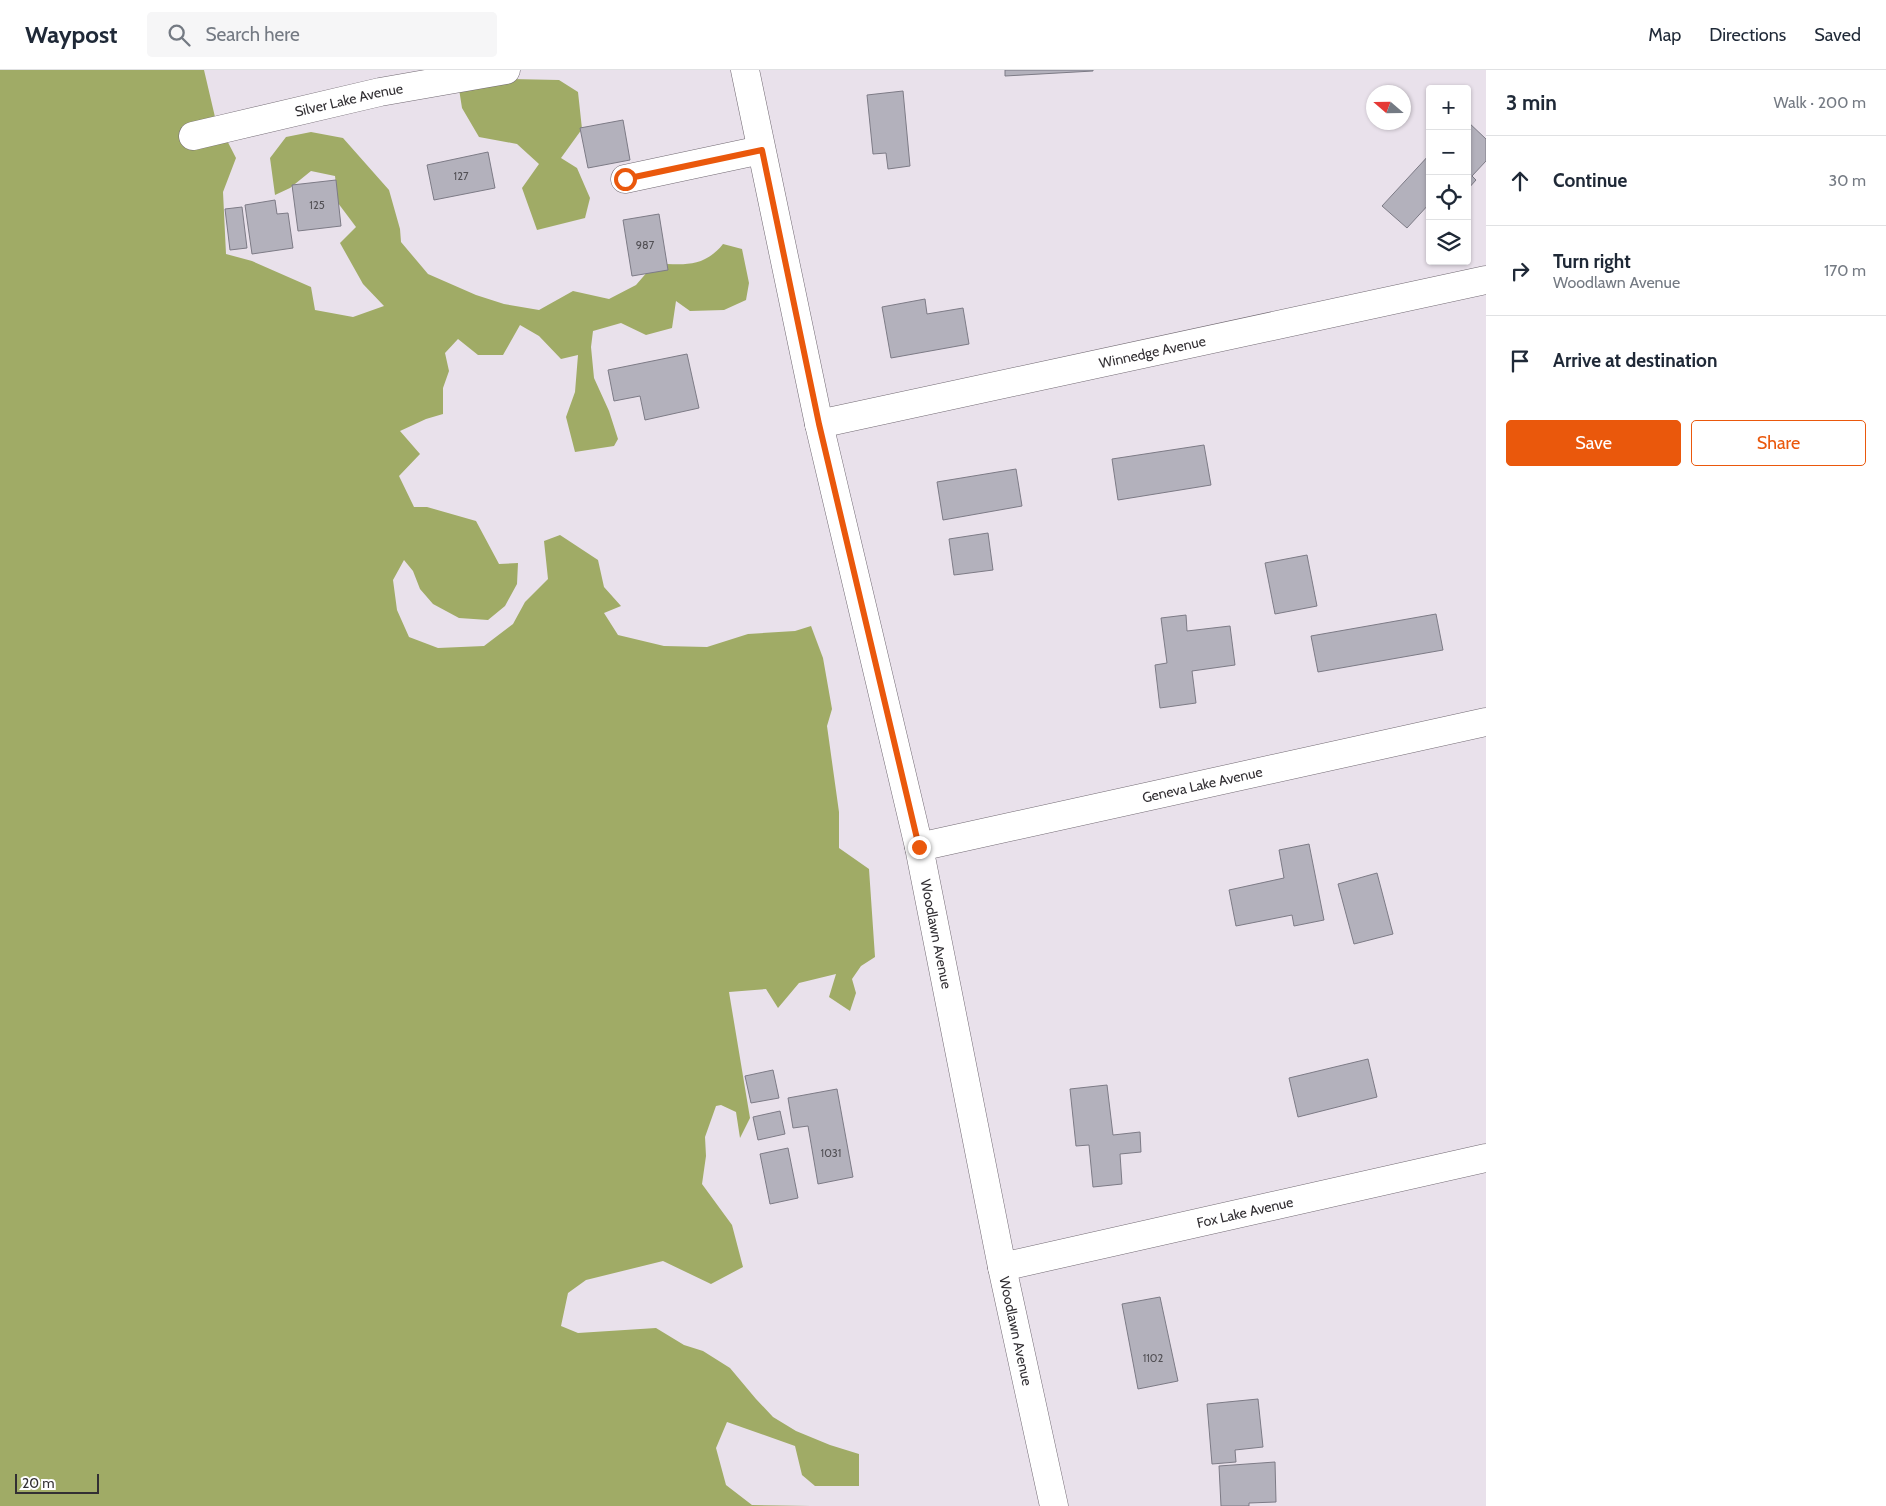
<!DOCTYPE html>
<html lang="en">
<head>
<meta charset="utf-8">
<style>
	:root { --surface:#fff; --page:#f6f6f7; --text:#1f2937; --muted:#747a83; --line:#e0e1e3; --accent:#ea580c }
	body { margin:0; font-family:Cabin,sans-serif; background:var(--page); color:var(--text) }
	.controls { position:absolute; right:15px; top:15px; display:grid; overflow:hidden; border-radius:5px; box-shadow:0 1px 4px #0004 }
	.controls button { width:45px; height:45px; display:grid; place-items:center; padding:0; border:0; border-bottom:1px solid var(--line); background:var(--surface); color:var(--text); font:25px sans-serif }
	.compass { position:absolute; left:1366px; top:15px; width:45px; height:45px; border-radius:50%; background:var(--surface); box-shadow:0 1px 4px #0004; rotate:290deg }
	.scale { position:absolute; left:15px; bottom:12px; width:84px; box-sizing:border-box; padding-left:5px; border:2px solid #322f33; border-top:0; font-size:14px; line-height:18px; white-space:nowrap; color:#322f33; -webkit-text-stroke:4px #fff; paint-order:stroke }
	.stop { position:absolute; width:15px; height:15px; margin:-11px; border:4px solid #ea580c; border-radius:50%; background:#fff }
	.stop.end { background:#ea580c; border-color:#fff; box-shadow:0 1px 5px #0008 }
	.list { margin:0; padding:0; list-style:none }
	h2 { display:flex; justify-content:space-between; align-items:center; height:65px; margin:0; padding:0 20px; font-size:21px }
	h2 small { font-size:16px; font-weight:400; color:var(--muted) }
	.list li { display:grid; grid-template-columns:32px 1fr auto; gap:15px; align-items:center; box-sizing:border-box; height:90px; padding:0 20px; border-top:1px solid var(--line) }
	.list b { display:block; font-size:19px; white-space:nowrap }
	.list p { margin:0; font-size:16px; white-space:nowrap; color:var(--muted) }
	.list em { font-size:16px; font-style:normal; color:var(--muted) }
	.actions { display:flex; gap:10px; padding:15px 20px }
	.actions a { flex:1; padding:11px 0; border:1px solid var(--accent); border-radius:5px; text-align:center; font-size:18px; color:var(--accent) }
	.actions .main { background:var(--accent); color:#fff }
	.icon { flex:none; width:28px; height:28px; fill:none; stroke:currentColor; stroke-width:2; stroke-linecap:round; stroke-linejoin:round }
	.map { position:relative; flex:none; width:1486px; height:1436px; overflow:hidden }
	header { display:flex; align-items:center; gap:30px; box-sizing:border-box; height:70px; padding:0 25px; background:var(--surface); border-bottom:1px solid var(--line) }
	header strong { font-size:24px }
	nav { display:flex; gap:28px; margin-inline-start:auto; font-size:18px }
	.search { width:350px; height:45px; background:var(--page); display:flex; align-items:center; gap:12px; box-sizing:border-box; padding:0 18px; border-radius:5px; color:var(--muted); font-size:19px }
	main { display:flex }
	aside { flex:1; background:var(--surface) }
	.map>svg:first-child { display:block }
	.forest { fill:#a0ab66 }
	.building { fill:#b3b1bc; stroke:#7d7b86 }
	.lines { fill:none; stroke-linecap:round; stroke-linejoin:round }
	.minor-casing { stroke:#726a73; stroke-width:29 }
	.minor { stroke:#fff; stroke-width:28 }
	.route { stroke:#ea580c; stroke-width:6 }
	.labels { text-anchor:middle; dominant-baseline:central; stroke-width:4; stroke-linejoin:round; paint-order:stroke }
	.number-label { font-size:11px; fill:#525055 }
	.street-label { font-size:14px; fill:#322f33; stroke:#fff }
</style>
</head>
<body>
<header>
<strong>Waypost</strong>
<div class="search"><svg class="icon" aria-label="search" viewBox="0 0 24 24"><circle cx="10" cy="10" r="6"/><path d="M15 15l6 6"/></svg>Search here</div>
<nav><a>Map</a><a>Directions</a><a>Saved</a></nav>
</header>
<main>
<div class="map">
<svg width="1486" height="1436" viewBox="0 0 1486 1436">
	<rect width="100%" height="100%" fill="#e9e1eb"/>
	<path class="forest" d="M 0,0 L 204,0 L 215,47 L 236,88 L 223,122 L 226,184 L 252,191 L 311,217 L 315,240 L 353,247 L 384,236 L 363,214 L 340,173 L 356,157 L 338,133 L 335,106 L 311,101 L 290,118 L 275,125 L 270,88 L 286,67 L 311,62 L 343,68 L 389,120 L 400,159 L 401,172 L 428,204 L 476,225 L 504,234 L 539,240 L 573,221 L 609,229 L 636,215 L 655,193 C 682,195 704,198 723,174 L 742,179 L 749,213 L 746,230 L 724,240 L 690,241 L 676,231 L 672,258 L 646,265 L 621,253 L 593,261 L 591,277 L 594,308 L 609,341 L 618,369 L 614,376 L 575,382 L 566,347 L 575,322 L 578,285 L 561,289 L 539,266 L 520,255 L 503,285 L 478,285 L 458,269 L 445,283 L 449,301 L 443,318 L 443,344 L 426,349 L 400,361 L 420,384 L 399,406 L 414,437 L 427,437 L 476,451 L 499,494 L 518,493 L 517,514 L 505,536 L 488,550 L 459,548 L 433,534 L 420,519 L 413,501 L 404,490 L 393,510 L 397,540 L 409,567 L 438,578 L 484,576 L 513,554 L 525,532 L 548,509 L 544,471 L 560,465 L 598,490 L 604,517 L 621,536 L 604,543 L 618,565 L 664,576 L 707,577 L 748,564 L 795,561 L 811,556 L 823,588 L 832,639 L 827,656 L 839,742 L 839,778 L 869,799 L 875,887 L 861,896 L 852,909 L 856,923 L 850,941 L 829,927 L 836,904 L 799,913 L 778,938 L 766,919 L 729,922 L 750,1048 L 740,1068 L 736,1042 L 721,1035 L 716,1036 L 705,1067 L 706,1086 L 702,1114 L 732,1155 L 743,1197 L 711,1214 L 663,1191 L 586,1210 L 568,1223 L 561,1256 L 578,1263 L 656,1258 L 684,1275 L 703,1281 L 730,1298 L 756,1329 L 773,1347 L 796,1361 L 830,1375 L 859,1384 L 859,1416 L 815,1416 L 802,1405 L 795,1376 L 727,1352 L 716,1378 L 726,1415 L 752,1435 L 811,1436 L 0,1436 Z
		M 456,0 L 511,9 L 559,10 L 578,22 L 582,59 L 561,88 L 577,98 L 590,128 L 585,148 L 537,160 L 522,118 L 539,94 L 517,74 L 479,67 L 462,38 Z"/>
	<path class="building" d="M 1005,0 L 1093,0 L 1093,1 L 1005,6 Z
		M 903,21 L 910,96 L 888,99 L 886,83 L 873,84 L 867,25 Z
		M 623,50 L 630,90 L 588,98 L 580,58 Z
		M 1467,51 L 1486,69 L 1486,91 L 1472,106 L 1476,110 L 1467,120 Z
		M 488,82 L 495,118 L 434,130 L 427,95 Z
		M 1430,84 L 1430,133 L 1407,158 L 1382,136 Z
		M 336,110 L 341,156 L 298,161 L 292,115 Z
		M 275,130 L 277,144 L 288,143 L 293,178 L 252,184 L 245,135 Z
		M 242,137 L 247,178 L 230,180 L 225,139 Z
		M 659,144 L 668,200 L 632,206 L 623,150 Z
		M 925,229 L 927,244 L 963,238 L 969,274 L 891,288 L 882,237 Z
		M 687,284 L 699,338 L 645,350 L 640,326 L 614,331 L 608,300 Z
		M 1204,375 L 1211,415 L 1118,430 L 1112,389 Z
		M 1016,399 L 1022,436 L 943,450 L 937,412 Z
		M 988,463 L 993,500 L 954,505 L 949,469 Z
		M 1307,485 L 1317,536 L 1275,544 L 1265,493 Z
		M 1436,544 L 1443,580 L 1318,602 L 1311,566 Z
		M 1186,545 L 1187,561 L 1230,556 L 1235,595 L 1192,601 L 1196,633 L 1160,638 L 1155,595 L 1167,593 L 1161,548 Z
		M 1309,774 L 1324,850 L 1294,856 L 1292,845 L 1236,856 L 1229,820 L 1284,808 L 1279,780 Z
		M 1377,803 L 1393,864 L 1354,874 L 1338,814 Z
		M 1368,989 L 1377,1027 L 1298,1047 L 1289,1008 Z
		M 773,1000 L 779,1028 L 751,1033 L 745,1006 Z
		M 1107,1015 L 1113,1065 L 1140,1062 L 1141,1082 L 1120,1084 L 1122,1114 L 1093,1117 L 1089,1075 L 1076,1076 L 1070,1019 Z
		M 837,1019 L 853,1107 L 818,1114 L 808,1056 L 793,1058 L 788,1028 Z
		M 780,1041 L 785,1064 L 758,1070 L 753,1047 Z
		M 788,1078 L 798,1128 L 770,1134 L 760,1084 Z
		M 1160,1227 L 1178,1311 L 1138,1319 L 1122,1234 Z
		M 1258,1329 L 1263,1377 L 1235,1380 L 1236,1392 L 1212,1394 L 1207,1334 Z
		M 1275,1392 L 1276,1432 L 1249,1433 L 1249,1436 L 1221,1436 L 1219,1396 Z"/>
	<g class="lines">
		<defs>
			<g id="minor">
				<path id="s1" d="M 745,0 L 819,354 L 919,777 L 1002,1197 L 1054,1436"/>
				<path id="s2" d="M 193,66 L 380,22 L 506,0"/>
				<path d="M 625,109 L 761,80"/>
				<path id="s3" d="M 819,354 L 1486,210"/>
				<path id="s4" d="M 919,777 L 1486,652"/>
				<path id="s5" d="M 1002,1197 L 1486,1088"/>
			</g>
		</defs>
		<use href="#minor" class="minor-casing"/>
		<use href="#minor" class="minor"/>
	</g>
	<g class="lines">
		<path class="route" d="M 625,109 L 762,80 L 819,354 L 919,777"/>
	</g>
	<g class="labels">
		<g class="number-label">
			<text x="461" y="106">127</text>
			<text x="317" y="135">125</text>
			<text x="645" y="175">987</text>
			<text x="831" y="1083">1031</text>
			<text x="1153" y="1288">1102</text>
		</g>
		<g class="street-label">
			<text stroke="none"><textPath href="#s2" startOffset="160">Silver Lake Avenue</textPath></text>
			<text stroke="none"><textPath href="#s3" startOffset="341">Winnedge Avenue</textPath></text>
			<text stroke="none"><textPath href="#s4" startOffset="290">Geneva Lake Avenue</textPath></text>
			<text stroke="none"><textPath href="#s1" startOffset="885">Woodlawn Avenue</textPath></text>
			<text stroke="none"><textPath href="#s5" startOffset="249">Fox Lake Avenue</textPath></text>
			<text stroke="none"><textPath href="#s1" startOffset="1290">Woodlawn Avenue</textPath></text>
		</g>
	</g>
</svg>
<div class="controls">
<button>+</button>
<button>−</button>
<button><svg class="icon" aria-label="locate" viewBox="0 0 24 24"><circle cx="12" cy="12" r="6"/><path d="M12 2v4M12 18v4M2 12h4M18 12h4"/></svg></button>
<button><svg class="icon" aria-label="layers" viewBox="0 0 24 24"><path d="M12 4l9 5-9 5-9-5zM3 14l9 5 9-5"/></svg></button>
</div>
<svg class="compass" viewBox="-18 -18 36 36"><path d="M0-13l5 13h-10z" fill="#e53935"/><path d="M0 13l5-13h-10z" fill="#747a83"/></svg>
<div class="scale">20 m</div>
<div class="stop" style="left:625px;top:109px"></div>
<div class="stop end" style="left:919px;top:777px"></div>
</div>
<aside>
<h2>3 min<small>Walk · 200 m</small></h2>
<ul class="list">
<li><svg class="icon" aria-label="ahead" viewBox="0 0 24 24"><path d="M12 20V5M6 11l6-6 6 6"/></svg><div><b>Continue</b></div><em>30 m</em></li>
<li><svg class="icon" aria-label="right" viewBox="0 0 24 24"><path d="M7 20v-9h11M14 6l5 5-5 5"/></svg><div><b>Turn right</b><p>Woodlawn Avenue</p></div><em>170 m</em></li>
<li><svg class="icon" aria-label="arrive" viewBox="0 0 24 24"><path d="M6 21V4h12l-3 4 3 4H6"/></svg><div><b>Arrive at destination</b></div></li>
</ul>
<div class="actions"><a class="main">Save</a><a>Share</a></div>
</aside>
</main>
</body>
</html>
